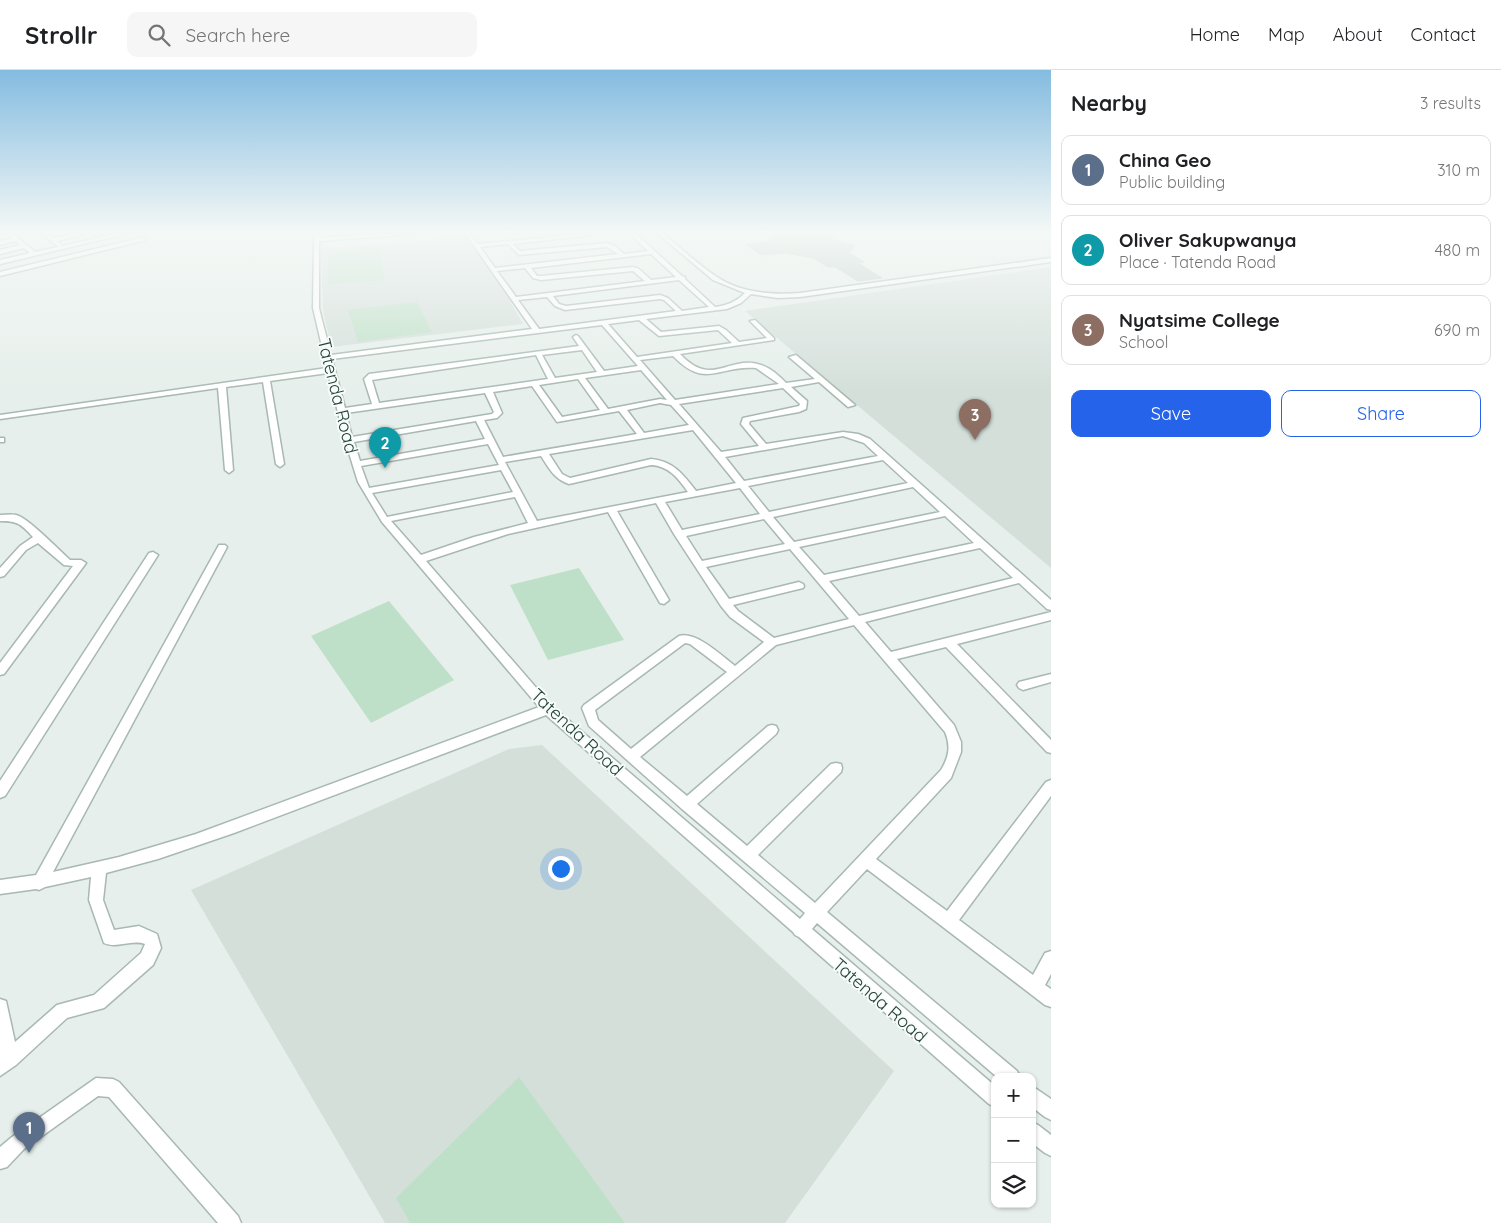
<!DOCTYPE html>
<html lang="en">
<head>
<meta charset="utf-8">
<style>
	:root { --surface:#fff; --page:#f6f6f6; --text:#202124; --muted:#757577; --line:#e0e0e0; --accent:#2563eb }
	body { margin:0; font-family:Quicksand,sans-serif; background:var(--page); color:var(--text) }
	.controls { position:absolute; right:15px; bottom:15px; display:grid; overflow:hidden; border-radius:10px; box-shadow:0 1px 4px #0004 }
	.controls button { width:45px; height:45px; display:grid; place-items:center; padding:0; border:0; border-bottom:1px solid var(--line); background:var(--surface); color:var(--text); font:25px sans-serif }
	.you { position:absolute; left:560px; top:798px; width:18px; height:18px; margin:-12px; border:4px solid #fff; border-radius:50%; background:#1a73e8; box-shadow:0 0 0 8px #1a73e833 }
	.badge { display:grid; place-items:center; width:32px; height:32px; border-radius:50%; background:var(--accent); color:#fff; font-size:16px; font-weight:700 }
	.pin { position:absolute; translate:-50% -41px; filter:drop-shadow(0 1px 2px #0008) }
	.pin::after { content:''; position:absolute; top:26px; width:18px; height:15px; background:inherit; clip-path:polygon(0 0,100% 0,50% 100%) }
	.list { margin:0; padding:0; list-style:none }
	h2 { display:flex; justify-content:space-between; align-items:center; height:65px; margin:0; padding:0 20px; font-size:21px }
	h2 small { font-size:16px; font-weight:400; color:var(--muted) }
	.list li { display:grid; grid-template-columns:32px 1fr auto; gap:15px; align-items:center; box-sizing:border-box; height:70px; margin:0 10px 10px; padding:0 10px; border:1px solid var(--line); border-radius:10px }
	.list b { display:block; font-size:19px; white-space:nowrap }
	.list p { margin:0; font-size:16px; white-space:nowrap; color:var(--muted) }
	.list em { font-size:16px; font-style:normal; color:var(--muted) }
	.actions { display:flex; gap:10px; padding:15px 20px }
	.actions a { flex:1; padding:11px 0; border:1px solid var(--accent); border-radius:10px; text-align:center; font-size:18px; color:var(--accent) }
	.actions .main { background:var(--accent); color:#fff }
	.icon { flex:none; width:28px; height:28px; fill:none; stroke:currentColor; stroke-width:2; stroke-linecap:round; stroke-linejoin:round }
	.map { position:relative; flex:none; width:1051px; height:1153px; overflow:hidden }
	header { display:flex; align-items:center; gap:30px; box-sizing:border-box; height:70px; padding:0 25px; background:var(--surface); border-bottom:1px solid var(--line) }
	header strong { font-size:24px }
	nav { display:flex; gap:28px; margin-inline-start:auto; font-size:18px }
	.search { width:350px; height:45px; background:var(--page); display:flex; align-items:center; gap:12px; box-sizing:border-box; padding:0 18px; border-radius:10px; color:var(--muted); font-size:19px }
	main { display:flex }
	aside { flex:1; background:var(--surface) }
	.map>svg:first-child { display:block }
	.built { fill:#d4dfda }
	.green { fill:#bfe0c8 }
	.building { fill:#bbcac4; stroke:#b8c9c2 }
	.lines { fill:none; stroke-linecap:round; stroke-linejoin:round }
	.minor-casing { stroke:#a8b8b2; stroke-width:3 }
	.minor { fill:#fff; fill-rule:evenodd }
	.labels { text-anchor:middle; dominant-baseline:central; stroke-width:4; stroke-linejoin:round; paint-order:stroke }
	.street-label { font-size:18px; fill:#24423a; stroke:#f7fbf9 }
</style>
</head>
<body>
<header>
<strong>Strollr</strong>
<div class="search"><svg class="icon" aria-label="search" viewBox="0 0 24 24"><circle cx="10" cy="10" r="6"/><path d="M15 15l6 6"/></svg>Search here</div>
<nav><a>Home</a><a>Map</a><a>About</a><a>Contact</a></nav>
</header>
<main>
<div class="map">
<svg width="1051" height="1153" viewBox="0 0 1051 1153">
	<rect width="100%" height="100%" fill="#e6efeb"/>
	<path class="built" d="M 463,164 L 503,219 L 523,254 L 331,277 L 323,240 L 321,178 L 404,173 Z
		M 1051,197 L 1051,498 L 745,241 Z
		M 542,675 L 894,1001 L 785,1153 L 385,1153 L 191,820 L 509,679 Z"/>
	<path class="green" d="M 381,179 L 384,210 L 328,214 L 329,183 Z
		M 417,232 L 432,262 L 358,272 L 348,240 Z
		M 579,498 L 624,570 L 548,590 L 510,515 Z
		M 389,531 L 454,610 L 371,653 L 311,566 Z
		M 519,1007 L 625,1153 L 410,1153 L 396,1128 Z"/>
	<path class="building" d="M 776,163 L 817,163 L 833,165 L 831,168 L 839,172 L 855,175 L 849,183 L 864,192 L 858,193 L 882,208 L 858,211 L 835,197 L 828,197 L 813,188 L 785,183 L 761,185 L 746,174 L 768,171 Z"/>
	<g class="lines">
		<defs>
			<path id="minor" d="M 6,163 L 12,163 L 35,182 L 121,163 L 129,163 L 0,194 L 0,190 L 30,183 L 24,178 L 0,184 L 0,180 L 20,175 L 15,171 L 0,175 L 0,171 L 12,168 Z
				M 41,163 L 47,163 L 54,168 L 79,163 L 87,163 L 57,171 L 62,175 L 59,177 Z
				M 314,163 L 318,163 L 319,168 L 404,163 L 425,163 L 319,171 L 319,238 L 331,285 L 532,259 L 465,163 L 469,163 L 478,174 L 595,163 L 593,165 L 513,174 L 520,181 L 607,173 L 615,176 L 624,184 L 648,181 L 629,163 L 635,163 L 682,206 L 685,207 L 685,209 L 715,237 C 728,235 736,232 745,223 L 713,210 L 657,163 L 662,163 C 680,177 697,194 717,207 C 740,223 773,225 800,223 L 1051,188 L 1051,192 L 800,227 L 778,228 L 751,224 L 741,233 L 727,239 L 646,249 L 661,262 L 719,256 L 726,260 L 739,272 L 767,268 L 750,251 L 755,250 L 774,268 L 774,270 L 680,284 C 713,319 729,284 761,295 C 771,298 779,306 786,313 L 815,309 L 789,287 L 796,285 L 855,335 L 848,337 L 819,312 L 791,317 L 807,331 L 806,339 L 799,342 L 750,351 L 749,354 L 766,374 L 843,362 L 858,364 L 870,369 L 1051,530 L 1051,540 L 1047,539 L 1019,513 L 865,552 L 891,582 L 1051,542 L 1051,550 L 957,574 L 1051,670 L 1051,683 L 1047,682 L 946,577 L 897,589 L 954,655 L 961,672 L 961,682 L 951,708 L 876,789 L 947,841 L 1046,712 L 1051,710 L 1051,726 L 959,850 L 1033,905 L 1045,883 L 1051,881 L 1051,904 L 1045,915 L 1051,919 L 1051,937 L 1045,935 L 867,799 L 827,842 L 1017,1001 L 1020,1007 L 997,1007 L 817,853 L 812,859 L 995,1016 L 995,1037 L 989,1034 L 799,867 L 795,865 L 793,862 L 546,645 L 234,763 L 158,789 L 106,803 L 103,830 L 114,860 L 139,856 L 157,864 L 161,878 L 153,895 L 104,938 L 67,948 L 16,995 L 0,1006 L 0,929 L 6,931 L 15,972 L 57,935 L 94,925 L 141,883 L 145,874 C 131,869 117,879 104,873 L 89,830 L 91,807 L 45,817 L 39,820 L 36,819 L 0,824 L 0,810 L 36,805 L 219,475 L 225,475 L 227,477 L 53,802 L 119,787 L 196,764 L 539,637 L 382,452 L 358,412 L 345,370 L 328,303 L 270,311 L 284,394 L 280,397 L 276,394 L 263,312 L 226,317 L 233,400 L 229,403 L 225,400 L 218,318 L 0,349 L 0,345 L 327,298 L 313,238 ZM 508,174 L 519,185 L 607,177 L 618,184 L 495,198 L 480,177 ZM 651,184 L 676,207 L 651,210 L 639,199 L 633,197 L 541,206 L 537,206 L 531,198 ZM 525,198 L 533,208 L 541,210 L 633,201 L 645,211 L 516,227 L 497,201 ZM 679,210 L 709,237 L 682,241 L 668,228 L 660,225 L 566,236 L 559,234 L 553,226 ZM 547,227 L 555,236 L 565,240 L 660,229 L 664,230 L 676,241 L 539,259 L 518,230 ZM 639,250 L 659,266 L 718,260 L 732,273 L 637,287 L 608,254 ZM 602,255 L 638,296 L 604,301 L 578,266 L 576,265 L 573,267 L 579,276 L 369,304 L 364,309 L 372,334 L 345,338 L 332,289 ZM 582,280 L 597,302 L 555,308 L 542,285 ZM 536,285 L 548,309 L 379,333 L 372,310 ZM 673,286 C 706,320 718,295 756,298 L 779,314 L 675,330 L 640,290 ZM 641,300 L 667,330 L 660,329 L 608,339 L 585,308 ZM 578,309 L 600,340 L 562,347 L 539,315 ZM 532,316 L 557,352 L 619,341 L 637,364 L 503,387 L 484,350 L 497,348 L 502,343 L 493,322 ZM 783,318 L 800,334 L 799,336 L 743,348 L 741,354 L 759,376 L 721,382 L 679,334 ZM 485,323 L 494,342 L 492,344 L 352,367 L 346,343 ZM 660,333 L 671,335 L 689,355 L 644,363 L 627,340 ZM 476,351 L 485,369 L 360,391 L 354,372 ZM 693,360 L 736,413 L 696,421 C 683,404 673,391 651,389 L 570,408 L 562,404 L 549,384 ZM 843,366 L 864,373 L 878,386 L 744,411 L 725,387 ZM 488,374 L 499,395 L 369,418 L 361,396 ZM 541,386 C 549,398 554,409 569,414 L 651,395 C 669,396 678,408 688,422 L 537,451 L 505,392 ZM 883,390 L 908,413 L 769,442 L 748,416 ZM 501,400 L 513,422 L 387,447 L 372,423 ZM 913,417 L 940,442 L 794,472 L 773,447 ZM 740,418 L 760,444 L 682,460 L 665,432 ZM 515,427 L 528,453 L 474,467 L 421,485 L 391,451 ZM 656,433 L 674,464 L 721,536 L 730,547 L 764,572 L 735,596 C 722,586 696,561 679,566 L 584,635 L 582,638 L 589,656 L 682,739 L 805,843 L 800,849 L 552,636 L 426,491 L 508,464 L 608,442 L 660,533 L 664,534 L 669,530 L 617,441 ZM 945,446 L 974,473 L 824,505 L 799,477 ZM 764,449 L 785,474 L 702,491 L 686,466 ZM 980,478 L 1013,508 L 859,546 L 829,511 ZM 790,479 L 849,549 L 774,568 L 738,541 L 733,535 L 803,518 L 804,516 L 803,514 L 799,512 L 729,529 L 706,497 ZM 854,555 L 945,662 C 951,676 949,687 941,700 L 815,833 L 758,785 L 841,702 L 842,698 L 841,694 L 836,693 L 831,694 L 747,776 L 697,734 L 776,664 L 778,660 L 776,656 L 772,655 L 768,656 L 687,726 L 640,687 L 776,575 ZM 685,573 L 690,574 L 727,602 L 631,679 L 598,650 L 595,640 Z
				M 144,167 L 146,170 L 0,206 L 0,202 Z
				M 0,368 L 4,368 L 4,372 L 0,372 Z
				M 0,445 C 5,445 11,444 16,445 C 27,447 59,480 70,490 L 81,490 L 86,493 L 4,604 L 0,605 L 0,593 L 73,496 L 64,495 L 38,473 L 26,480 L 4,506 L 0,507 L 0,498 L 20,476 L 33,467 C 21,454 18,451 0,451 Z
				M 153,482 L 158,485 L 5,726 L 0,728 L 0,711 L 149,483 Z
				M 1051,604 L 1051,612 L 1023,620 L 1019,618 L 1017,615 L 1019,612 Z
				M 96,1008 L 113,1009 L 119,1012 L 238,1146 L 241,1153 L 218,1153 L 109,1027 L 98,1026 L 24,1079 L 7,1097 L 0,1099 L 0,1077 L 12,1067 Z
				M 1032,1016 L 1051,1029 L 1051,1050 L 1045,1047 L 1032,1037 Z
				M 1032,1052 L 1038,1055 L 1051,1065 L 1051,1086 L 1045,1083 L 1032,1073 Z"/>
		</defs>
		<use href="#minor" class="minor-casing"/>
		<use href="#minor" class="minor"/>
	</g>
	<linearGradient id="sky" x2="0" y2="1"><stop stop-color="#84bce0"/><stop offset="0.5" stop-color="#f4f8f6"/><stop offset="1" stop-color="#f4f8f6" stop-opacity="0"/></linearGradient>
	<rect width="1051" height="324" fill="url(#sky)"/>
	<g class="labels">
		<g class="street-label">
			<text transform="translate(338 326) rotate(76)">Tatenda Road</text>
			<text transform="translate(577 662) rotate(43)">Tatenda Road</text>
			<text transform="translate(880 930) rotate(41)">Tatenda Road</text>
		</g>
	</g>
</svg>
<div class="controls">
<button>+</button>
<button>−</button>
<button><svg class="icon" aria-label="layers" viewBox="0 0 24 24"><path d="M12 4l9 5-9 5-9-5zM3 14l9 5 9-5"/></svg></button>
</div>
<div class="you"></div>
<div class="pin badge" style="left:29px;top:1083px;background:#5c6f8a">1</div>
<div class="pin badge" style="left:385px;top:398px;background:#0f9aa8">2</div>
<div class="pin badge" style="left:975px;top:370px;background:#8d6e63">3</div>
</div>
<aside>
<h2>Nearby<small>3 results</small></h2>
<ul class="list">
<li><span class="badge" style="background:#5c6f8a">1</span><div><b>China Geo</b><p>Public building</p></div><em>310 m</em></li>
<li><span class="badge" style="background:#0f9aa8">2</span><div><b>Oliver Sakupwanya</b><p>Place · Tatenda Road</p></div><em>480 m</em></li>
<li><span class="badge" style="background:#8d6e63">3</span><div><b>Nyatsime College</b><p>School</p></div><em>690 m</em></li>
</ul>
<div class="actions"><a class="main">Save</a><a>Share</a></div>
</aside>
</main>
</body>
</html>
